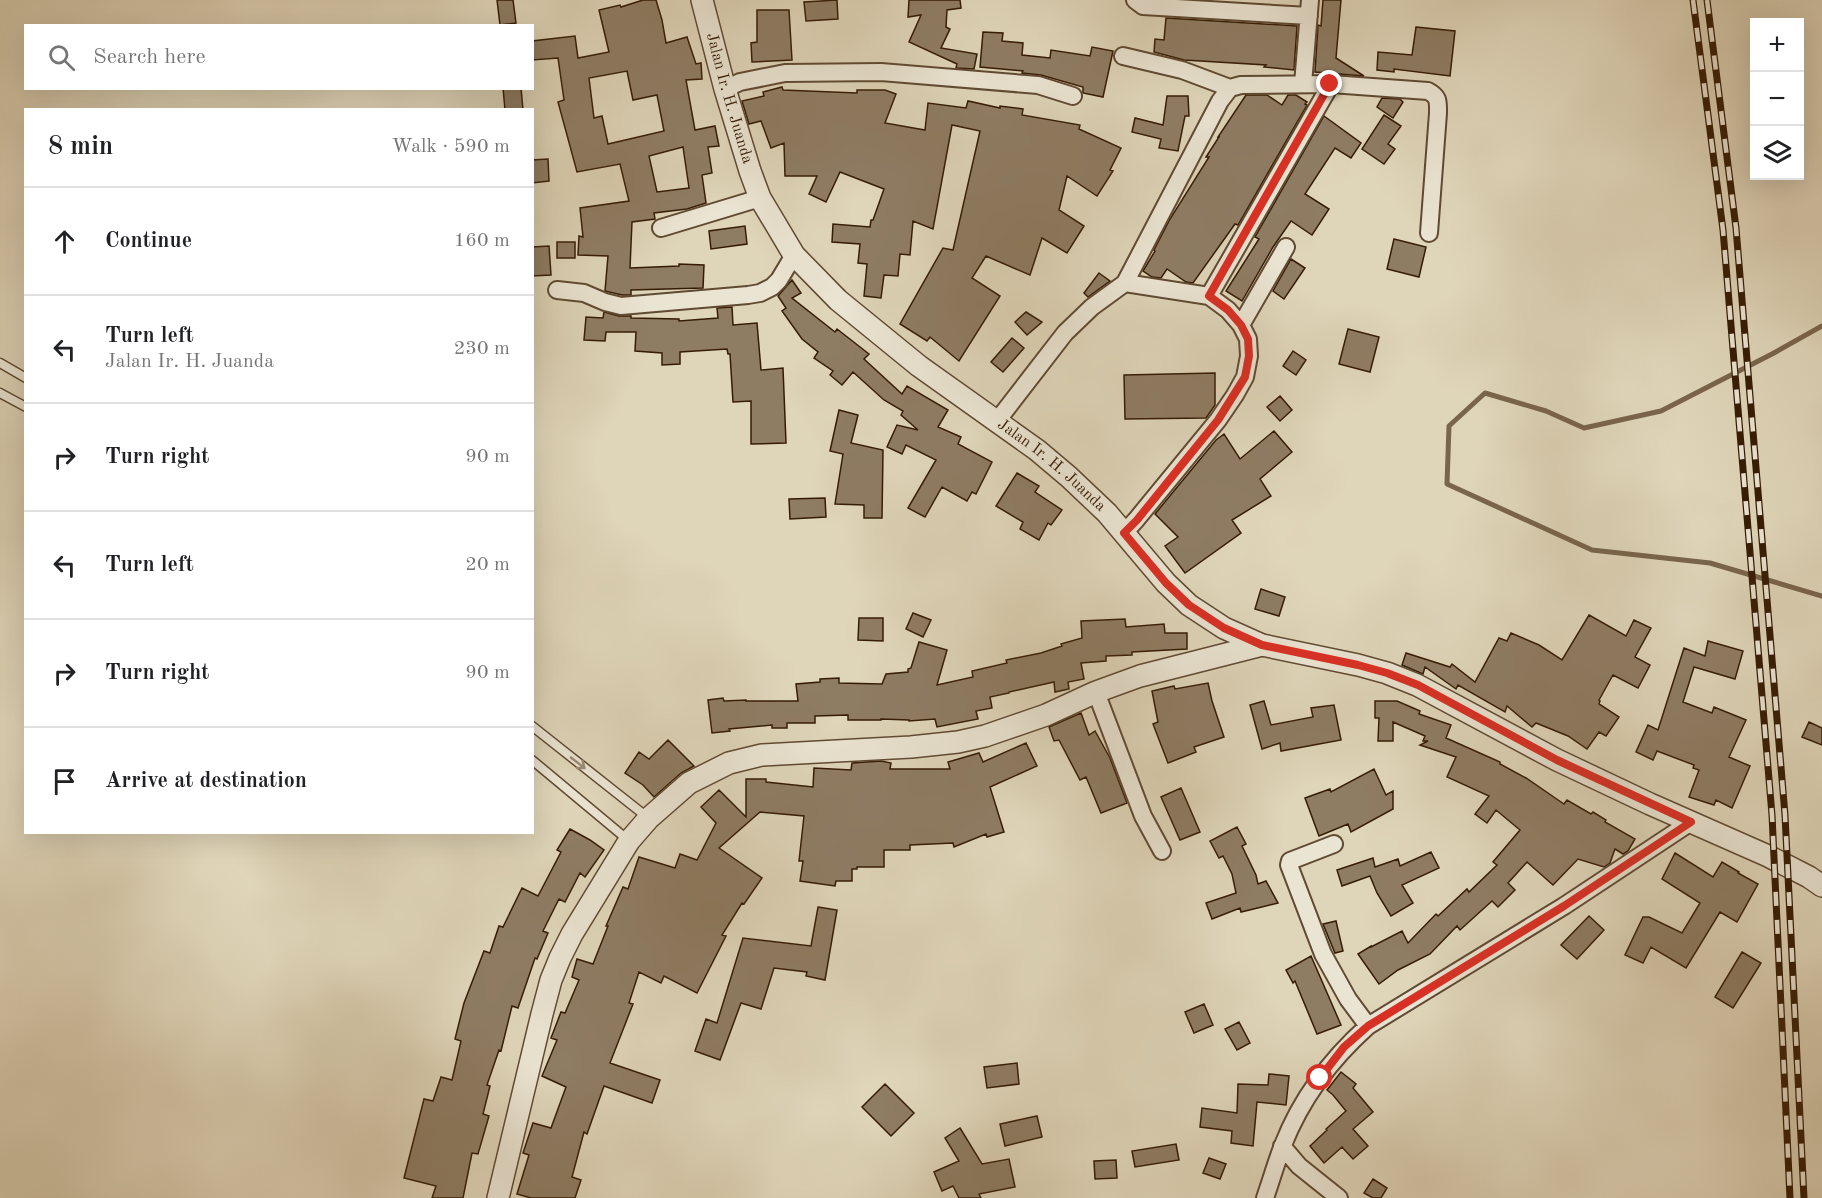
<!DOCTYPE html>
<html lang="en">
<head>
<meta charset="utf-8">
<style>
	:root { --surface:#fff; --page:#f2f2f2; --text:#202124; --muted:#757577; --line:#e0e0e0 }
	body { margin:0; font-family:"Old Standard TT",serif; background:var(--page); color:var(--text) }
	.controls { position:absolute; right:18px; top:18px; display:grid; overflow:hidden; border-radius:0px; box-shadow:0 6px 24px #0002 }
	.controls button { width:54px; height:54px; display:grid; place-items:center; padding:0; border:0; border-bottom:2px solid var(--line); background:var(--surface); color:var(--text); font:30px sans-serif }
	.stop { position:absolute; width:18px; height:18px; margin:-14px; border:4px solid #d93025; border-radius:50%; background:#fff }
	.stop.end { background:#d93025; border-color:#fff; box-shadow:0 2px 6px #0008 }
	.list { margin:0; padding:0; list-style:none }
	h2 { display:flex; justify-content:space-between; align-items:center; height:78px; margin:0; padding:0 24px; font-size:26px }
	h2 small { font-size:20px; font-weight:400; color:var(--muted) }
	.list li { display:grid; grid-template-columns:39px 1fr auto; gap:18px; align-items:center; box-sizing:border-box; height:108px; padding:0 24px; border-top:2px solid var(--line) }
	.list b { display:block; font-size:22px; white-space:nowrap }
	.list p { margin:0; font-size:20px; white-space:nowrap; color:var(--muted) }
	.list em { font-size:20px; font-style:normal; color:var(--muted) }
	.icon { flex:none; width:33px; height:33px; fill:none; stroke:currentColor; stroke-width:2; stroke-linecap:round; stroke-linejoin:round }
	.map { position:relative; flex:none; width:1822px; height:1198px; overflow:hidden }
	.search { position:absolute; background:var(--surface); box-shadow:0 6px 24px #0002; left:24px; top:24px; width:510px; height:66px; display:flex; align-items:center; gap:15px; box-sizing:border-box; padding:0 21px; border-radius:0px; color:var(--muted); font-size:22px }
	.panel { position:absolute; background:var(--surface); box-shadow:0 6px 24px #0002; left:24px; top:108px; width:510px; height:726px; border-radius:0px }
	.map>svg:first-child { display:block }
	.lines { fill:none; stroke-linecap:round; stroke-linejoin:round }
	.stream { stroke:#79654c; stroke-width:5 }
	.building { fill:#8e7c63; stroke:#361c05; stroke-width:1.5; fill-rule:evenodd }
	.service-casing { stroke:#604a32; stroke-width:11 }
	.minor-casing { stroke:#604a32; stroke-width:20 }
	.tertiary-casing { stroke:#604a32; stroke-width:24 }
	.service { stroke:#eae4d2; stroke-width:8 }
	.minor { stroke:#eae4d2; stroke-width:16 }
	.tertiary { stroke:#eae4d2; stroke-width:21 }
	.rail-casing { stroke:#361c05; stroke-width:7 }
	.rail { stroke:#eae4d2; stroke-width:4.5; stroke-dasharray:14; stroke-linecap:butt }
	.oneway { stroke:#998a76 }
	.route { stroke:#d93025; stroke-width:8 }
	.labels { text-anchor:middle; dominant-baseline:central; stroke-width:5; stroke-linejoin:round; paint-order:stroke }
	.street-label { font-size:16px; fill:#361c05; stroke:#eae4d2 }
</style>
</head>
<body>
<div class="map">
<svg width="1822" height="1198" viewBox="0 0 1822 1198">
	<rect width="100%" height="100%" fill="#dfd5b9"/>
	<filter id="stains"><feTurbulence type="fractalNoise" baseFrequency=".00333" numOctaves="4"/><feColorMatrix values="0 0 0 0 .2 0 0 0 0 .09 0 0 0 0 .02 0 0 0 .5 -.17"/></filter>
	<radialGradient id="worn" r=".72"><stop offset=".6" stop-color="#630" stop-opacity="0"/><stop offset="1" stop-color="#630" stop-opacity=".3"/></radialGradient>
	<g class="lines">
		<path class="stream" d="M 1822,326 L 1772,354 L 1661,411 L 1584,428 L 1546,411 L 1485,393 L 1449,426 L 1447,484 L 1592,550 L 1710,563 L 1822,596"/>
	</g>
	<path class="building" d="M 497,0 L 513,0 L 516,23 L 500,25 Z
		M 643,0 L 656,0 L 662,20 L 666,43 L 687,37 L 696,64 L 701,63 L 702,79 L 686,80 L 695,130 L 715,126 L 719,146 L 708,147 L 712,173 L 702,175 L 706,203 L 687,209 L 654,213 L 655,219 L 632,222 L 630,268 L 679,266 L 679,264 L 704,265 L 703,288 L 631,290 L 631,295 L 622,295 L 605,291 L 608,256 L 578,255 L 579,236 L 583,237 L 580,208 L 629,201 L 620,164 L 577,172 L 558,102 L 564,100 L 558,58 L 532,60 L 532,41 L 575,36 L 578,58 L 609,52 L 599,10 L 620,5 L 621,7 ZM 627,71 L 633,100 L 657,95 L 664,131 L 608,144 L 602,116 L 594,118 L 589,78 ZM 683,147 L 689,188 L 657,192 L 649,156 Z
		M 837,0 L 838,19 L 806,21 L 804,2 Z
		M 909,0 L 960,0 L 961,8 L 947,10 L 946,27 L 950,29 L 941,48 L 977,54 L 974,69 L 956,68 L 957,64 L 909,42 L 921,15 L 908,17 Z
		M 1323,0 L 1341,0 L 1336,58 L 1364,76 L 1315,72 L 1318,25 L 1321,26 Z
		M 757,10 L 789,10 L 792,60 L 752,62 L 751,43 L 757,42 Z
		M 1166,18 L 1297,26 L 1294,70 L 1264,67 L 1266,65 L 1184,60 L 1154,52 L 1155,39 L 1164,40 Z
		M 1416,27 L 1455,31 L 1450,76 L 1394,69 L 1394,72 L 1377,70 L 1378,52 L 1412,55 Z
		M 983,32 L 1003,33 L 1002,41 L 1023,43 L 1022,55 L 1050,58 L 1051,50 L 1090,56 L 1092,47 L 1113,51 L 1103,97 L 1083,93 L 1083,87 L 1041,75 L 1022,73 L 1023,71 L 980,67 Z
		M 782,87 L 783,90 L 857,93 L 857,90 L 885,90 L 896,94 L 885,123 L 925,130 L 928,103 L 966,108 L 968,101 L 1000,108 L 1000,106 L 1023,109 L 1022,115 L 1080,125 L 1079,129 L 1121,148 L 1110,170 L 1113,171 L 1097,196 L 1067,176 L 1059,210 L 1084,226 L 1067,253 L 1042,238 L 1030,275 L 986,256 L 972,278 L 1000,296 L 959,361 L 930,337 L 927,341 L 900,324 L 943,248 L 953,250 L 980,131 L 952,125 L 933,229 L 913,221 L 910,255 L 900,254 L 898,276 L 884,275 L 881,298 L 864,296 L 867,264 L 858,263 L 860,244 L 832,242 L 833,224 L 870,227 L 871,220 L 873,220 L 884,189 L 840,172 L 826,202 L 809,194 L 817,176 L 785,176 L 784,143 L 771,148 L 761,121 L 749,124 L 742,101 L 764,96 L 763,92 Z
		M 503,88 L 521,88 L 523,110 L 505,110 Z
		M 1246,95 L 1267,95 L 1282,105 L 1288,95 L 1296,95 L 1307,102 L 1305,104 L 1307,105 L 1238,225 L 1235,224 L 1193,283 L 1186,282 L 1167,269 L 1161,278 L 1152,277 L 1143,271 L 1155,251 L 1154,250 L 1170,219 L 1209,157 L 1206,157 L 1219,137 L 1218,137 Z
		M 1167,96 L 1188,96 L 1189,116 L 1185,116 L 1178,151 L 1159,148 L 1161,139 L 1132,132 L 1135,118 L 1163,125 Z
		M 1382,98 L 1400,99 L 1403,102 L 1393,118 L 1377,107 Z
		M 1384,115 L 1401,126 L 1388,144 L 1395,149 L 1384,164 L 1362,149 Z
		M 1324,116 L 1361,143 L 1351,158 L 1335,148 L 1305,194 L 1329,209 L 1312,235 L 1291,221 L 1273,247 L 1242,301 L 1226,291 L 1259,239 L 1255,237 Z
		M 548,159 L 549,181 L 532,183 L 532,160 Z
		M 745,226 L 747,244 L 711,249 L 709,231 Z
		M 1394,239 L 1426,247 L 1419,277 L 1387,269 Z
		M 557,242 L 575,242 L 575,258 L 557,258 Z
		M 549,246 L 551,275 L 532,276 L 532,247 Z
		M 1291,259 L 1305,268 L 1284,299 L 1273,291 Z
		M 1099,273 L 1110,281 L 1088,297 L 1084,293 Z
		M 792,280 L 801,293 L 792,298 L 835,332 L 837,329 L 869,354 L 864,359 L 902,394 L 907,386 L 948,410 L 938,427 L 961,437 L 958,444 L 992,462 L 976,494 L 972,492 L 967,501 L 942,487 L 925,517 L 908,508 L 936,460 L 906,445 L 902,454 L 887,447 L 897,425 L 918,430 L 901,415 L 903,411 L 884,400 L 853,372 L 842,385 L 830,375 L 833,371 L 814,358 L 818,352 L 802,339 L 782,311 L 786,308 L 778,296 Z
		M 732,307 L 733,325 L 757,323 L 761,370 L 783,368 L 786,443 L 751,444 L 751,401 L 733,402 L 730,354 L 728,354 L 727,349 L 680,352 L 680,364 L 662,365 L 662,353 L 635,351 L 636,332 L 606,332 L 605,341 L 584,340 L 586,317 L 603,318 L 604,312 L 619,316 L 631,316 L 631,318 L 679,319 L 679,321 L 718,318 L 717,308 Z
		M 1026,312 L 1042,322 L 1027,335 L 1015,322 Z
		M 1348,329 L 1379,337 L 1370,372 L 1339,364 Z
		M 1012,338 L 1024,348 L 1003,372 L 991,362 Z
		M 1293,351 L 1306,360 L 1296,375 L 1283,366 Z
		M 1215,373 L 1215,405 L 1206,418 L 1125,419 L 1124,375 Z
		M 1280,396 L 1292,410 L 1280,421 L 1267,407 Z
		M 839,410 L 858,415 L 851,443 L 883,450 L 882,518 L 864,518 L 864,505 L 835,504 L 843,454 L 830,451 Z
		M 1274,431 L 1292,452 L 1260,479 L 1271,496 L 1232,520 L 1241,533 L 1185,573 L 1165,546 L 1178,537 L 1155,514 L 1216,440 L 1224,434 L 1240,459 Z
		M 1017,473 L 1039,486 L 1035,492 L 1062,510 L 1051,525 L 1048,523 L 1039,540 L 1020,529 L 1023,522 L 996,506 Z
		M 825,498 L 826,517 L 790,519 L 789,499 Z
		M 1261,589 L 1285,597 L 1279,616 L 1255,609 Z
		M 913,613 L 931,620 L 923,637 L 906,629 Z
		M 1589,615 L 1626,636 L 1634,620 L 1651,628 L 1635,657 L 1650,665 L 1638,688 L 1613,675 L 1599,700 L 1600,701 L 1599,704 L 1619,717 L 1606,736 L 1599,732 L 1587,749 L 1568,736 L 1536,723 L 1532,727 L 1507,706 L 1505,712 L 1458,685 L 1456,689 L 1425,667 L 1423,674 L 1402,665 L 1406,653 L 1450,667 L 1452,664 L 1475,682 L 1499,638 L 1507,641 L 1511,633 L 1539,645 L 1562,660 Z
		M 859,618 L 883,618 L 883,641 L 858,640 Z
		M 1125,619 L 1126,627 L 1164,624 L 1165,633 L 1187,633 L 1187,649 L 1132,652 L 1132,655 L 1106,656 L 1106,661 L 1081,663 L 1084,679 L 1068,682 L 1069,689 L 1055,692 L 1054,682 L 1009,692 L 1009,693 L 990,697 L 992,708 L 976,711 L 978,719 L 937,727 L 935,719 L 909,721 L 909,720 L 881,719 L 881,720 L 848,720 L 848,715 L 815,716 L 815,723 L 787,723 L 787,728 L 772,728 L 772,725 L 729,729 L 730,731 L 712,733 L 708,700 L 723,698 L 724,701 L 746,700 L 746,701 L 798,701 L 796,684 L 820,682 L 820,679 L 839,678 L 839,683 L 882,684 L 886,674 L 908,672 L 908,669 L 911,668 L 919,642 L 947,650 L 937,685 L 973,677 L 972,671 L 1007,663 L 1006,660 L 1041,653 L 1062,646 L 1061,644 L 1082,638 L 1081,621 Z
		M 1708,641 L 1743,651 L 1735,679 L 1694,667 L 1683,702 L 1712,713 L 1714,707 L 1746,720 L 1729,757 L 1750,766 L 1732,808 L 1716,800 L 1714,805 L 1689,797 L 1699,770 L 1693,768 L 1694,765 L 1657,751 L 1653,760 L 1636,752 L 1648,725 L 1658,730 L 1684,648 L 1705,656 Z
		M 1208,683 L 1212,701 L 1224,737 L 1194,747 L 1196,752 L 1168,763 L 1153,724 L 1158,722 L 1152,691 L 1174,686 L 1175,689 Z
		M 1264,701 L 1271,725 L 1313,717 L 1311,708 L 1334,705 L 1341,740 L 1281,751 L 1280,743 L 1262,749 L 1250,705 Z
		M 1375,701 L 1397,701 L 1420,711 L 1419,714 L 1451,725 L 1446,738 L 1500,762 L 1500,764 L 1526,778 L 1564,804 L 1567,800 L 1591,814 L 1593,812 L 1606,820 L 1605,822 L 1635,839 L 1628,851 L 1623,854 L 1615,849 L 1610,863 L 1604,867 L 1578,859 L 1553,885 L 1527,862 L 1508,883 L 1515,890 L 1498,907 L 1492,901 L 1460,930 L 1457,926 L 1430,954 L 1398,970 L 1379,984 L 1358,954 L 1371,946 L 1371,947 L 1402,931 L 1408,943 L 1436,914 L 1438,916 L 1467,889 L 1469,892 L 1497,865 L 1493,862 L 1520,830 L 1496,810 L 1487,823 L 1475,814 L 1489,796 L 1447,777 L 1456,757 L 1420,745 L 1428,741 L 1423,741 L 1425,736 L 1393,722 L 1393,741 L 1378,741 L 1379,718 L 1375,718 Z
		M 1081,713 L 1089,735 L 1095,731 L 1110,758 L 1127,803 L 1101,813 L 1086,777 L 1080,780 L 1059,740 L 1054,741 L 1049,727 Z
		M 1809,722 L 1822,728 L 1822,745 L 1802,737 Z
		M 668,740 L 694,766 L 681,773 L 654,797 L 643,785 L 625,773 L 639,752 L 649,759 Z
		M 1026,743 L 1037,766 L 990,787 L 1004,832 L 987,837 L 986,834 L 954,847 L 953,843 L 910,845 L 910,850 L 884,850 L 884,867 L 857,867 L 857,869 L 852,869 L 852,881 L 836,881 L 835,886 L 800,881 L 803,861 L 799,861 L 804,816 L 760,812 L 719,848 L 762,878 L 744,904 L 742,903 L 722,935 L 726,936 L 697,993 L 664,976 L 661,983 L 639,972 L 629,1003 L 633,1004 L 610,1063 L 660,1080 L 652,1103 L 604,1086 L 587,1134 L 584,1132 L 572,1177 L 581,1180 L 575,1198 L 531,1198 L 517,1194 L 529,1155 L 523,1153 L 533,1123 L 551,1128 L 566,1087 L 542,1076 L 557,1040 L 551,1038 L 561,1012 L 565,1013 L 579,980 L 572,977 L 577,959 L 593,964 L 608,926 L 606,926 L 623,887 L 628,889 L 639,857 L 675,868 L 680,854 L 697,860 L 716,823 L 701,807 L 719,790 L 746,817 L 746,779 L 766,779 L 766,782 L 813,787 L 814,768 L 851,770 L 852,763 L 881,761 L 891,763 L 890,769 L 950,769 L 948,762 L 979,753 L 983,762 Z
		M 1374,769 L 1386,795 L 1393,791 L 1393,809 L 1351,832 L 1348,824 L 1319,836 L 1305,798 L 1330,789 L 1331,792 Z
		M 1181,788 L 1200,832 L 1180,840 L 1161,797 Z
		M 1237,827 L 1246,844 L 1242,846 L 1256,875 L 1258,884 L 1266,881 L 1278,903 L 1241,912 L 1240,908 L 1212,919 L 1206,903 L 1236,893 L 1232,874 L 1223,856 L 1219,858 L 1210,841 Z
		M 570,829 L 590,840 L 604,850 L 585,877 L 580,873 L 565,902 L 559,899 L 543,931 L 548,933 L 537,959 L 535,958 L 518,1008 L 512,1006 L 501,1051 L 499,1050 L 487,1085 L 490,1086 L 483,1114 L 489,1116 L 478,1154 L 472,1153 L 463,1198 L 432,1198 L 436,1186 L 404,1178 L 424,1099 L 433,1101 L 441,1077 L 452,1080 L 461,1041 L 455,1039 L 464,1003 L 484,951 L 490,953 L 499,926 L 503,927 L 522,888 L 538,896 L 561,852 L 557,850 Z
		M 1431,852 L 1439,868 L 1402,885 L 1413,903 L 1391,916 L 1377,893 L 1370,876 L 1342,886 L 1337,870 L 1373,858 L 1375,867 L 1398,859 L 1400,866 Z
		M 1675,853 L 1713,877 L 1722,862 L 1739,872 L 1738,873 L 1758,884 L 1737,922 L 1720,912 L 1686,968 L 1651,947 L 1643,963 L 1625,955 L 1643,917 L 1649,917 L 1682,933 L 1700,903 L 1662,879 Z
		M 818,907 L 837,910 L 825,980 L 806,976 L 807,972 L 774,968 L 761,1009 L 741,1003 L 720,1060 L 695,1051 L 706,1019 L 717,1023 L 743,938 L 811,946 Z
		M 1589,916 L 1604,930 L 1577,959 L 1561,945 Z
		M 1336,921 L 1343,951 L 1335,953 L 1323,924 Z
		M 1742,952 L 1761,963 L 1733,1008 L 1715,997 Z
		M 1311,956 L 1341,1025 L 1317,1034 L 1295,981 L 1293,983 L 1286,970 Z
		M 1204,1004 L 1213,1025 L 1194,1033 L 1185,1012 Z
		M 1239,1022 L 1250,1043 L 1237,1050 L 1225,1029 Z
		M 1017,1063 L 1019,1084 L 987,1088 L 984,1067 Z
		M 1341,1072 L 1356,1084 L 1353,1088 L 1373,1112 L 1353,1129 L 1368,1146 L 1353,1159 L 1342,1147 L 1324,1163 L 1310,1146 L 1327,1130 L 1326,1129 L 1346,1111 L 1333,1095 L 1327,1090 Z
		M 1269,1074 L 1289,1076 L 1286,1105 L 1257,1102 L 1253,1146 L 1231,1143 L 1232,1131 L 1200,1127 L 1202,1108 L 1237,1113 L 1238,1084 L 1268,1085 Z
		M 885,1084 L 914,1113 L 891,1136 L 862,1107 Z
		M 1037,1116 L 1042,1137 L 1005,1146 L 1000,1124 Z
		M 960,1128 L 982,1164 L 1009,1159 L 1015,1187 L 979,1194 L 981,1198 L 959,1198 L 953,1186 L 942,1191 L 934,1172 L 959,1161 L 945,1138 Z
		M 1176,1144 L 1179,1160 L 1135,1167 L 1132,1151 Z
		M 1209,1158 L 1226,1164 L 1220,1179 L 1203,1173 Z
		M 1116,1160 L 1117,1178 L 1095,1179 L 1094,1161 Z
		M 1373,1179 L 1387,1188 L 1381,1198 L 1373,1198 L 1364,1193 Z"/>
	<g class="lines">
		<defs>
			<path id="service" d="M 0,363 L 26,378
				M 0,393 L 26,407
				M 532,726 L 647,817
				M 532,760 L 628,840"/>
			<path id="minor" d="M 1135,0 L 1143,6 L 1309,16
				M 1123,56 L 1182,70 L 1230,88
				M 1303,84 L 1310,0
				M 725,89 L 740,82 L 785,73 L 881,72 L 1038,85 L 1073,96
				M 661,228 L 760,198
				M 557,290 L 584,293 L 605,302 L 621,306 L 748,295 L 760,293 L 772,287 L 779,280 L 794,255
				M 1209,296 L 1331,84
				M 1241,325 L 1286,247
				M 997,421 L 1065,333 L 1092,307 L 1125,283 L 1220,101 L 1230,88 L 1241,85 L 1331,84 L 1428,91 C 1439,97 1438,101 1438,113 L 1429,233
				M 1124,533 L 1136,520 L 1218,420 L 1235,395 L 1245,377 L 1249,356 L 1248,339 L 1241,325 L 1228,310 L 1209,296 L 1125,283
				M 1096,692 L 1143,816 L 1162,851
				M 1334,844 L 1290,861 L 1289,865 L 1323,954 L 1348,999 L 1368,1026
				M 1282,1146 L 1299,1166 L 1339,1198
				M 1265,1198 C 1271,1181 1276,1163 1283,1145 C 1301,1099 1331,1059 1368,1026 L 1564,906 L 1691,822"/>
			<g id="tertiary">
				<path id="s1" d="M 702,0 L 725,89 L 750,171 L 760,198 L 794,255 L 838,300 L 919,366 L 1037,450 L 1069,477 L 1107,513 L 1166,583 L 1189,605 L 1224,628 L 1262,645 L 1358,665 L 1387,673 L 1417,685 L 1557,760 L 1650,804 L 1768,856 L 1809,877 L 1822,886"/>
				<path d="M 498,1198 L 542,1014 L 551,980 L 560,958 L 572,934 L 629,841 L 649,818 L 689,783 L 729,763 L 762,755 L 911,747 L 958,742 L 985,736 L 1046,715 L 1096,692 L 1140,676 L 1262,645"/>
			</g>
		</defs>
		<use href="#service" class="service-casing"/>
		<use href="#minor" class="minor-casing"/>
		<use href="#tertiary" class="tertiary-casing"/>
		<use href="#service" class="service"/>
		<use href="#minor" class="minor"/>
		<use href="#tertiary" class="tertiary"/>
		<defs>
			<path id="rail" d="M 1693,0 L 1723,230 L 1772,815 L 1790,1198
				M 1707,0 L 1736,228 L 1785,815 L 1804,1198"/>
		</defs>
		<use href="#rail" class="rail-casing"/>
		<use href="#rail" class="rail"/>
	</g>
	<defs><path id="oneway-shaft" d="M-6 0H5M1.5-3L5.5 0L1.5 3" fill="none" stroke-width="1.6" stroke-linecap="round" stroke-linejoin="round" transform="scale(1.5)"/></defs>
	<use class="oneway" href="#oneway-shaft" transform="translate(578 763) rotate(38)"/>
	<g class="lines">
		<path class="route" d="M 1320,1078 L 1344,1047 L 1368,1026 L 1564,906 L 1691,822 L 1557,760 L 1418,685 L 1387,673 L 1358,665 L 1262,645 L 1224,628 L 1189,605 L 1166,583 L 1124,533 L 1137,520 L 1218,420 L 1245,377 L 1249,356 L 1248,339 L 1241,325 L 1228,310 L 1209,296 L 1330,84"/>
	</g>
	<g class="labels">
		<g class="street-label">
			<text stroke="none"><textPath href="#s1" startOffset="102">Jalan Ir. H. Juanda</textPath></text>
			<text stroke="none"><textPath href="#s1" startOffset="606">Jalan Ir. H. Juanda</textPath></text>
		</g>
	</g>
	<rect width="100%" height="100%" filter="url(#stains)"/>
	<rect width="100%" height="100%" fill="url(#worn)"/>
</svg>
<div class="controls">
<button>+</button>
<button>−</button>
<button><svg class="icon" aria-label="layers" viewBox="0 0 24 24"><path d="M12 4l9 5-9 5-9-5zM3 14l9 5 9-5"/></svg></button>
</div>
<div class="stop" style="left:1320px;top:1078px"></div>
<div class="stop end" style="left:1330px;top:84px"></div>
<div class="search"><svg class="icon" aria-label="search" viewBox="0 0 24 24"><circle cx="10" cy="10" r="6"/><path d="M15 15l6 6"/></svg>Search here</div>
<section class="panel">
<h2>8 min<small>Walk · 590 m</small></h2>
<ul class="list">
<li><svg class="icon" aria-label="ahead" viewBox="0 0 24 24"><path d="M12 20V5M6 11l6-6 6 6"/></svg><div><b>Continue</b></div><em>160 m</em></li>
<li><svg class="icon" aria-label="left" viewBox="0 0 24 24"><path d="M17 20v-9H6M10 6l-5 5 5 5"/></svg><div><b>Turn left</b><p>Jalan Ir. H. Juanda</p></div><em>230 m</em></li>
<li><svg class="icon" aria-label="right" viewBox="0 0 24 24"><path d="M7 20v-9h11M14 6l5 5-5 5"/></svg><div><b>Turn right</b></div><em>90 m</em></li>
<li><svg class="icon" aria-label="left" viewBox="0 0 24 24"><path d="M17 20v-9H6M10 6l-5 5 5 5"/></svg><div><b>Turn left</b></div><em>20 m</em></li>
<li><svg class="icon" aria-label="right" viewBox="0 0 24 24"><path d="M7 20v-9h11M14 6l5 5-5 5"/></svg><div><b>Turn right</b></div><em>90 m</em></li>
<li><svg class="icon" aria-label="arrive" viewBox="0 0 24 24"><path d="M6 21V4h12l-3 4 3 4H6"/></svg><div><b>Arrive at destination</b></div></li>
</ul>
</section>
</div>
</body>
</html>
